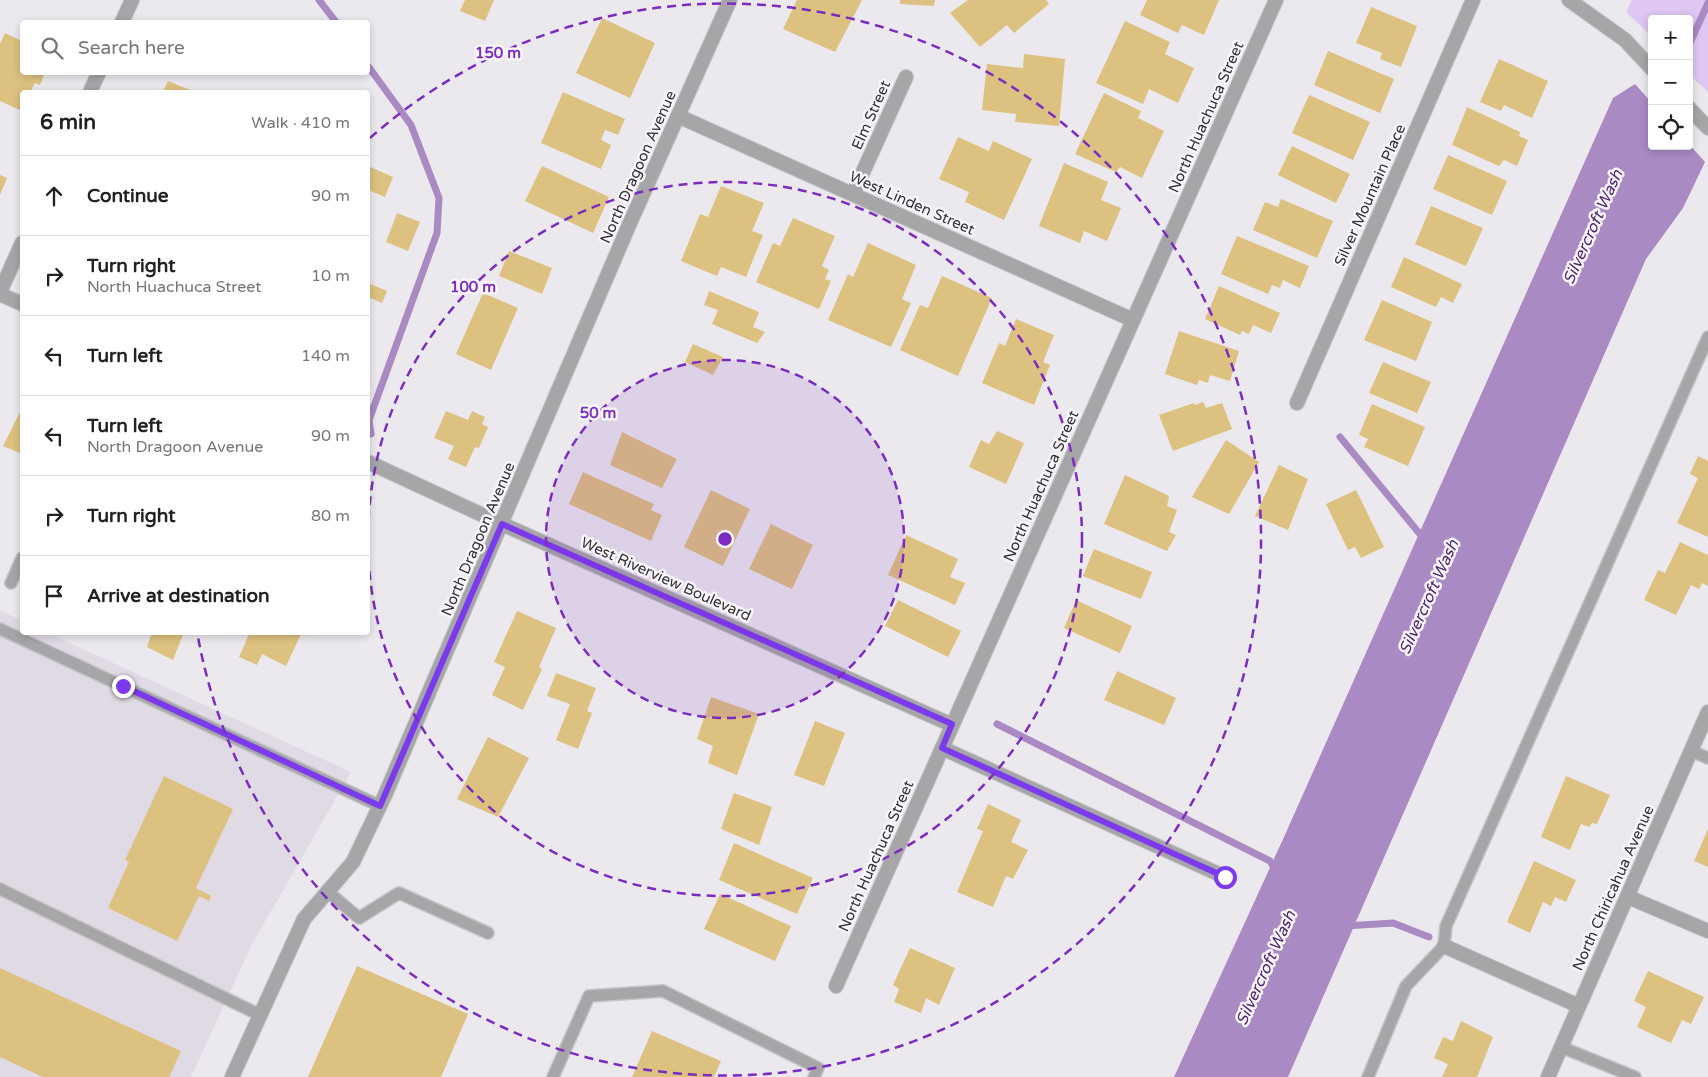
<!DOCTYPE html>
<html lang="en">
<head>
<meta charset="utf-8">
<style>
	:root { --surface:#fff; --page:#f6f6f6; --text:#222; --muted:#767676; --line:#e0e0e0 }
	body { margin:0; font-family:"Varela Round",sans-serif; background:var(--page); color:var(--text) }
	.controls { position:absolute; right:15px; top:15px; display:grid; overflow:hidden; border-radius:5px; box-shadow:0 2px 8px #0003 }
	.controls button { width:45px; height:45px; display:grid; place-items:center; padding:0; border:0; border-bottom:1px solid var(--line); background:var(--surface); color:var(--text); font:25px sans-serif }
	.stop { position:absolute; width:15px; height:15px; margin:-11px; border:4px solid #7c3aed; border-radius:50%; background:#fff }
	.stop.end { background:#7c3aed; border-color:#fff; box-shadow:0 1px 5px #0008 }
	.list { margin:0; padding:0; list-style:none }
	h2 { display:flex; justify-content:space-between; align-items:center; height:65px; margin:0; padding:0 20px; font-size:21px }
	h2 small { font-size:16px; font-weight:400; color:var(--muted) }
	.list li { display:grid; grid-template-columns:32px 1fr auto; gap:15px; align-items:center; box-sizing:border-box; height:80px; padding:0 20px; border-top:1px solid var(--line) }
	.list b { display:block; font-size:19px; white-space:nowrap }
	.list p { margin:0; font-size:16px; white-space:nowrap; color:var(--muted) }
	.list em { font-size:16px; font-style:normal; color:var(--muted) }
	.icon { flex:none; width:28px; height:28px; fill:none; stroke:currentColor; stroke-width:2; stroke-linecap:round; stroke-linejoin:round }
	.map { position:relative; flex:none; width:1708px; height:1077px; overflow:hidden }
	.search { position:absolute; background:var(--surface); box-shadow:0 2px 8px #0003; left:20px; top:20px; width:350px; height:55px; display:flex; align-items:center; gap:12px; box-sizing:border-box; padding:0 18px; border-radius:5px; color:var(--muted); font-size:19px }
	.panel { position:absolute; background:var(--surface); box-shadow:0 2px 8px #0003; left:20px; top:90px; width:350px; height:545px; border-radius:5px }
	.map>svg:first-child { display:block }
	.built { fill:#e0dae5 }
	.green { fill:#dec7f3 }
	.water { fill:#a98ac3 }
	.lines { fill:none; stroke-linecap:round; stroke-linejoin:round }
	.stream { stroke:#a98ac3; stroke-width:7 }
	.building { fill:#ddc180 }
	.service-casing { stroke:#c6c4c8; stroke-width:14 }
	.minor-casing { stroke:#c6c4c8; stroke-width:16 }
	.tertiary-casing { stroke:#c6c4c8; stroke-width:16 }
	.service { stroke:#a6a5a7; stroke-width:11 }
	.minor { stroke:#a6a5a7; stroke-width:14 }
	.tertiary { stroke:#a6a5a7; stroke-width:14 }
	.route { stroke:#7c3aed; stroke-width:6 }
	.ring { fill:none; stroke:#7b2cbf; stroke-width:2.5; stroke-dasharray:9 6 }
	.labels { text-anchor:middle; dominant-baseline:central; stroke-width:5; stroke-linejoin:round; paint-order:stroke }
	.street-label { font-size:15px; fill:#323133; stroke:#f8f6fa }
	.water-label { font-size:16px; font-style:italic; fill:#4f266b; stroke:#f8f6fa }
	.centre { fill:#7b2cbf; stroke:#f8f6fa; stroke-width:2.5 }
	.ring-label { font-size:15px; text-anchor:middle; font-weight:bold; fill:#7b2cbf; stroke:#f8f6fa; stroke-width:5; stroke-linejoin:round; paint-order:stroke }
</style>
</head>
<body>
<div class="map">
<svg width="1708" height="1077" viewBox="0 0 1708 1077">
	<rect width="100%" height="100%" fill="#ebe9ed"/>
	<path class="built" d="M 0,610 L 22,621 L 22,632 L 48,633 L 351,772 L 251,946 L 191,1077 L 0,1077 Z"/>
	<path class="green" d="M 1632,0 L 1708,0 L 1708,92 L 1689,74 L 1689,19 L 1652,19 L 1652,37 L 1626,12 Z"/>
	<path class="water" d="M 1635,84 L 1652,103 L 1652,146 L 1689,146 L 1689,144 L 1705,162 L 1683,208 L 1646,259 L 1288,1077 L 1174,1077 L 1284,837 L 1613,98 Z"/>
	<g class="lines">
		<path class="stream" d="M 319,0 L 336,22
			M 1689,45 L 1708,3
			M 368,66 L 411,125 L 439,198 L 437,233 L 369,420 L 371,434
			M 1340,437 L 1424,539
			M 997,724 L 1270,861 L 1276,871
			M 1345,926 L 1393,923 L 1429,937"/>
	</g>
	<path class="building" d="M 465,0 L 494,0 L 485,21 L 460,11 Z
		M 797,0 L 862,0 L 835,52 L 783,29 Z
		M 900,0 L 935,0 L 934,6 L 900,4 Z
		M 968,0 L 1046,0 L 1049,4 L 1014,33 L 1007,25 L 980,47 L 950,13 Z
		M 1147,0 L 1219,0 L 1204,35 L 1182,25 L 1178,33 L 1140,15 Z
		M 1371,7 L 1417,26 L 1401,67 L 1380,59 L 1382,53 L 1356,43 Z
		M 602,18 L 655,43 L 630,98 L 576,73 Z
		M 1125,21 L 1170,42 L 1165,54 L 1194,68 L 1178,103 L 1149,89 L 1143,104 L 1096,83 Z
		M 5,33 L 22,41 L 22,72 L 45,72 L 40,85 L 35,83 L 30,92 L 22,92 L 22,111 L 0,101 L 0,44 Z
		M 1328,51 L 1394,79 L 1380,113 L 1314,85 Z
		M 1024,54 L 1065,59 L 1059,126 L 1015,122 L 1016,114 L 982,110 L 987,64 L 1023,68 Z
		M 1499,59 L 1548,81 L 1532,118 L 1504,105 L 1501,111 L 1480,102 Z
		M 168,81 L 195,92 L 163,92 Z
		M 563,92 L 625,119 L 618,135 L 605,130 L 601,140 L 611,145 L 601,169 L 541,143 Z
		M 1104,93 L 1141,111 L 1138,118 L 1164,131 L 1142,178 L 1120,167 L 1116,172 L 1075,154 Z
		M 1309,95 L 1370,122 L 1353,160 L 1292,133 Z
		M 1467,107 L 1520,132 L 1519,136 L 1528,140 L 1517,166 L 1504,160 L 1499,166 L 1452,145 Z
		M 958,137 L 989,151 L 993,141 L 1032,159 L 1004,220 L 965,202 L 969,192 L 939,179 Z
		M 1292,146 L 1350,174 L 1336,203 L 1278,175 Z
		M 1448,155 L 1507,181 L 1492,215 L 1433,189 Z
		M 1064,163 L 1108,182 L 1101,200 L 1121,208 L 1107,241 L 1084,231 L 1080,243 L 1039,226 Z
		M 368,166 L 393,177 L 385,197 L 368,190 Z
		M 542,166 L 609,197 L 593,233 L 525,201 Z
		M 0,175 L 7,178 L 0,195 Z
		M 721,186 L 764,203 L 752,231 L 763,235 L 746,277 L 721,267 L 717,276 L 681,261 L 700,214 L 708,217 Z
		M 1281,199 L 1333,221 L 1317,258 L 1253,230 L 1265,202 L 1278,207 Z
		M 1431,206 L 1483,228 L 1466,266 L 1415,244 Z
		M 397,213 L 420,222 L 408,251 L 386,242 Z
		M 793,218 L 835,236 L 822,266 L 829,270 L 825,279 L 831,281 L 819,309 L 756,282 L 773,243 L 780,246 Z
		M 1237,236 L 1309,266 L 1300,288 L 1283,280 L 1280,288 L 1272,285 L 1268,294 L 1221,274 Z
		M 868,243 L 916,265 L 902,299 L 911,303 L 891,347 L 828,320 L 848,274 L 853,277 Z
		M 509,251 L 552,268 L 542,294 L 499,276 Z
		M 1404,257 L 1462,284 L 1453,303 L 1441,297 L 1436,307 L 1391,287 Z
		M 942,276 L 992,298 L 958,376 L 900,350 L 920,305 L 928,308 Z
		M 368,283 L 387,291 L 382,303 L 368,297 Z
		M 1219,286 L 1280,313 L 1271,333 L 1253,325 L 1249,334 L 1242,331 L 1240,335 L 1205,319 Z
		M 709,291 L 759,312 L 753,327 L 765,332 L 757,343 L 712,324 L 718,310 L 704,305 Z
		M 483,293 L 518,308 L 491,370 L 456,354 Z
		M 1382,300 L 1432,322 L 1416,361 L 1364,340 Z
		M 1016,319 L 1054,335 L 1043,362 L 1050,365 L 1034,405 L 982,383 L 999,343 L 1005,346 Z
		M 1179,331 L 1239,351 L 1230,381 L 1210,375 L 1208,383 L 1199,380 L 1197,385 L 1165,374 Z
		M 693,344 L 723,357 L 713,375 L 685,362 Z
		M 1383,362 L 1431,382 L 1417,413 L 1369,393 Z
		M 1203,402 L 1206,408 L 1222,403 L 1232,429 L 1173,451 L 1159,415 L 1194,403 L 1195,405 Z
		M 1372,404 L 1425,427 L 1408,466 L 1364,447 L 1368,439 L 1359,435 Z
		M 22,408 L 22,454 L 3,446 Z
		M 446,411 L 468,420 L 472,411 L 485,417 L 482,424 L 488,427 L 479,448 L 475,447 L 466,467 L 448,459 L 454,446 L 434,438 Z
		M 997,431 L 1024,443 L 1006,484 L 969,467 L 981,440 L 989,444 Z
		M 622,432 L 677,459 L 662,488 L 610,465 Z
		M 1226,440 L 1259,462 L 1229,514 L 1192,497 Z
		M 1698,456 L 1708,461 L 1708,537 L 1677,523 L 1698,478 L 1690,474 Z
		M 1279,465 L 1308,479 L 1288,530 L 1255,516 Z
		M 583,472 L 654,504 L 651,510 L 662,515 L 651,541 L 569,504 Z
		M 1125,475 L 1169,496 L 1167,506 L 1177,510 L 1169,532 L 1176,535 L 1167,551 L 1104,524 Z
		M 711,490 L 750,509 L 723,566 L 684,547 Z
		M 1356,490 L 1384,547 L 1361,558 L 1355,547 L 1348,550 L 1326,504 Z
		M 771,524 L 813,545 L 792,589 L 749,569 Z
		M 906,535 L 958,559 L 950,577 L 965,583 L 955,605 L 888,575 Z
		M 1680,542 L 1708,555 L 1708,586 L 1702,583 L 1699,589 L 1691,585 L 1676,615 L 1644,600 L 1658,570 L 1665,573 Z
		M 1094,549 L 1152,572 L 1141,599 L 1083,576 Z
		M 898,600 L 961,631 L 948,657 L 885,626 Z
		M 1076,600 L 1132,626 L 1120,653 L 1064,628 Z
		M 517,611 L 556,628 L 539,667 L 542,669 L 523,710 L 492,695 L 505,667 L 494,662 Z
		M 152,632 L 184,632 L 173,660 L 147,647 Z
		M 250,632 L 302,632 L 286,666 L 262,654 L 257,665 L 239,657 Z
		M 1117,671 L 1176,698 L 1164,725 L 1104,700 Z
		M 556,673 L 596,688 L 587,711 L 592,713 L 578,749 L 556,740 L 570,704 L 547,696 Z
		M 711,697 L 759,714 L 737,775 L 708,763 L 713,746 L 697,739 Z
		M 815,721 L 845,733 L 824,786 L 794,775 Z
		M 488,737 L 529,758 L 498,817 L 457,799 Z
		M 164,776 L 233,809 L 196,888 L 211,896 L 209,901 L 199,896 L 177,941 L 108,908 L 129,862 L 125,860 Z
		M 1566,776 L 1610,795 L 1597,824 L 1592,823 L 1589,827 L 1581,824 L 1570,850 L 1541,837 Z
		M 734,793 L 772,807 L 759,845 L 721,829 Z
		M 988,804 L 1021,820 L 1011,842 L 1028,850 L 1013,879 L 1006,876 L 993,907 L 957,892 L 983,831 L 977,829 Z
		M 1708,829 L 1708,867 L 1694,861 Z
		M 734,843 L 813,878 L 797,914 L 719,880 Z
		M 1534,861 L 1576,880 L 1566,902 L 1555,897 L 1551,906 L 1543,902 L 1530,933 L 1507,922 Z
		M 720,894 L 791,926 L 775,961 L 704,929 Z
		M 910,948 L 955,968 L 939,1005 L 926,998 L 921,1013 L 894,1002 L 899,989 L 893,985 Z
		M 357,966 L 468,1014 L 441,1077 L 308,1077 Z
		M 0,968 L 181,1051 L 169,1077 L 43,1077 L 0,1057 Z
		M 1648,971 L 1704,997 L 1691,1024 L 1682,1020 L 1671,1043 L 1637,1027 L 1646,1007 L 1634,1001 Z
		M 1461,1021 L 1493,1037 L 1477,1077 L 1442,1077 L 1448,1064 L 1434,1058 L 1443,1037 L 1453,1041 Z
		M 652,1031 L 721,1061 L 714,1077 L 632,1077 Z"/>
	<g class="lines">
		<defs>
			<path id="service" d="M 11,583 L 22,558
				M 0,629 L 380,806
				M 1691,751 L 1708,758
				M 0,889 L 260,1015
				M 327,891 L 359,918 L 399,893 L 488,933
				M 1561,1047 L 1635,1077
				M 553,1077 L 589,996 L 663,991 L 818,1068 L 814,1077
				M 1368,1077 L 1406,986 L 1444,946 L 1446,926 L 1708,337"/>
			<path id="minor" d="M 1569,0 L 1625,40 L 1652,69
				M 122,22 L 132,0
				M 90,92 L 99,72
				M 1689,108 L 1708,128
				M 678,116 L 1133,320
				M 853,194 L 906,77
				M 0,292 L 22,243
				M 1297,403 L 1473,0
				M 502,524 L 952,725
				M 942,748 L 1225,877
				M 1628,897 L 1708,931
				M 1444,946 L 1579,1006
				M 836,986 L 1276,0
				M 1548,1077 L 1708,712"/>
			<path id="tertiary" d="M 0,294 L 22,304
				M 368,462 L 502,524
				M 232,1077 L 304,919 L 353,862 L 385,795 L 629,225 L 730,0"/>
		</defs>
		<use href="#service" class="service-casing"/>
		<use href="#minor" class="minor-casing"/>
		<use href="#tertiary" class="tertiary-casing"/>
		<use href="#service" class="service"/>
		<use href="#minor" class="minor"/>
		<use href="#tertiary" class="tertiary"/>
	</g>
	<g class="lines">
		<path class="route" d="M 123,686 L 380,806 L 502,524 L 952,724 L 942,748 L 1225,877"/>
	</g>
	<circle cx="725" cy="539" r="179" fill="#7b2cbf" fill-opacity=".12"/>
	<g class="ring">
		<circle cx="725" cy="539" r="179"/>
		<circle cx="725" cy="539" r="357"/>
		<path d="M370 138A536 536 0 1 1 198 637"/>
	</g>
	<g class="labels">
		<g class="street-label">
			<text transform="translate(871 115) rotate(-66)">Elm Street</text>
			<text transform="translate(1206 117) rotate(-66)">North Huachuca Street</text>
			<text transform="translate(638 167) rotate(-66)">North Dragoon Avenue</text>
			<text transform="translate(1370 195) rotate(-66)">Silver Mountain Place</text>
			<text transform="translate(912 203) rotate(24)">West Linden Street</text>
			<text transform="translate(1041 486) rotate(-66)">North Huachuca Street</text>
			<text transform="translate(478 539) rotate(-67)">North Dragoon Avenue</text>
			<text transform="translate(666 579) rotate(24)">West Riverview Boulevard</text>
			<text transform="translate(876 856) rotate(-66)">North Huachuca Street</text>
			<text transform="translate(1613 888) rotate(-66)">North Chiricahua Avenue</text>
		</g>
		<g class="water-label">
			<text transform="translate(1593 227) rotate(-66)">Silvercroft Wash</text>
			<text transform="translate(1429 597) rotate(-66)">Silvercroft Wash</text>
			<text transform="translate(1266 968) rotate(-66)">Silvercroft Wash</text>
		</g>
	</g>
	<circle cx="725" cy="539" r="8" class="centre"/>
	<g class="ring-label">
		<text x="498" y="58">150 m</text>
		<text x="473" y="292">100 m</text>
		<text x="598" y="418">50 m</text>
	</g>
</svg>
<div class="controls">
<button>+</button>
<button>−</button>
<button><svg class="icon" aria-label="locate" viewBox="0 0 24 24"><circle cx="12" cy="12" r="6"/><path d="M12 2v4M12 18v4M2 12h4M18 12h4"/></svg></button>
</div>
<div class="stop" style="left:1225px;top:877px"></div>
<div class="stop end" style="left:123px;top:686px"></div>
<div class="search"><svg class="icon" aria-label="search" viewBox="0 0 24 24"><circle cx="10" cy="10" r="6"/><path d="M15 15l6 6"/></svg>Search here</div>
<section class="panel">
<h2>6 min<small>Walk · 410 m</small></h2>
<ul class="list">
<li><svg class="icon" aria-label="ahead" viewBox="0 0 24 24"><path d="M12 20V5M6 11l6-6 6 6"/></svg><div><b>Continue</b></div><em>90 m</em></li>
<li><svg class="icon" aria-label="right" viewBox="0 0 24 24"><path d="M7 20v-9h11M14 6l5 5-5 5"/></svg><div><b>Turn right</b><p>North Huachuca Street</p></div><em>10 m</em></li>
<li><svg class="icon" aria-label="left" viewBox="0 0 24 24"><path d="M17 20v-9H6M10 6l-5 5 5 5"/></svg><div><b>Turn left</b></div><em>140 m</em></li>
<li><svg class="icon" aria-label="left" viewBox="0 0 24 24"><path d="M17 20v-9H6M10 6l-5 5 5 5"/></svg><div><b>Turn left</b><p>North Dragoon Avenue</p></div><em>90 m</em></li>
<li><svg class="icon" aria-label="right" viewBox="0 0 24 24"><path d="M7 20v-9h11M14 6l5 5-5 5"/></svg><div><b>Turn right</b></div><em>80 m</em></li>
<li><svg class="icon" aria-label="arrive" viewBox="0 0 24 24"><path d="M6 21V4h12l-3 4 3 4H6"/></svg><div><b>Arrive at destination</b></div></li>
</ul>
</section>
</div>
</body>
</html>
